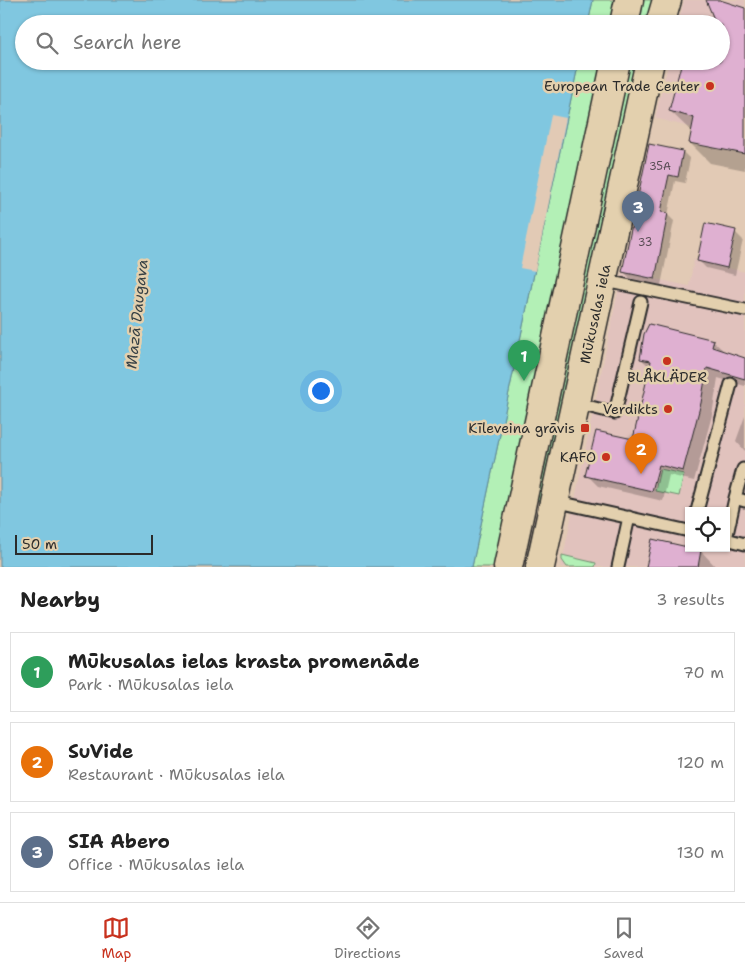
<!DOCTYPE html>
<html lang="en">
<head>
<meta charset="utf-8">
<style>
	:root { --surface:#fff; --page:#f6f6f6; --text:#222; --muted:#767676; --line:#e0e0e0; --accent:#c8321e }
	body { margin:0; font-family:"Shantell Sans",sans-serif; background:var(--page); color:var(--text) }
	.controls { position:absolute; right:15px; bottom:15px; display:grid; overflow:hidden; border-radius:0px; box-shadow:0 1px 4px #0004 }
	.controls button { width:45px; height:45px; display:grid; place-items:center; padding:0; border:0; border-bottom:1px solid var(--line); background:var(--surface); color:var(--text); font:25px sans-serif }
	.scale { position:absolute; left:15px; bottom:12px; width:138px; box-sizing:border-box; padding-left:5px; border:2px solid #2b2b2b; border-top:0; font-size:14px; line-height:18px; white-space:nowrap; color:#2b2b2b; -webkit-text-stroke:4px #e3d0ae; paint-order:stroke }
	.you { position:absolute; left:320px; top:390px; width:18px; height:18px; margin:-12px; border:4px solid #fff; border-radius:50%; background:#1a73e8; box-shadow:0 0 0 8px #1a73e833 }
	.badge { display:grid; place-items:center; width:32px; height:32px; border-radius:50%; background:var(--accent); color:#fff; font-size:16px; font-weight:700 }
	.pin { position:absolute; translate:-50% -41px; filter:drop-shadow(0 1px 2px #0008) }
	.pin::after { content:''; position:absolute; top:26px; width:18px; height:15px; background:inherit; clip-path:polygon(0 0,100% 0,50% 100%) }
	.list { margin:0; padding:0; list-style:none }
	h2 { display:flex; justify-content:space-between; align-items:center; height:65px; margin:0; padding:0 20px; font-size:21px }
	h2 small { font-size:16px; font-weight:400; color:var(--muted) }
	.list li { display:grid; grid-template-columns:32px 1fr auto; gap:15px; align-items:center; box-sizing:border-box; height:80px; margin:0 10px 10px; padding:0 10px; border:1px solid var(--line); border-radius:0px }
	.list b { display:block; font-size:19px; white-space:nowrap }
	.list p { margin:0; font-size:16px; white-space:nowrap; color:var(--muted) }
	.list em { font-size:16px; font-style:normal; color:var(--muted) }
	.icon { flex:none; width:28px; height:28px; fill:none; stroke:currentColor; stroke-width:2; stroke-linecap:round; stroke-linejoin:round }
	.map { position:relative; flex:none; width:745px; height:567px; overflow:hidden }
	.search { position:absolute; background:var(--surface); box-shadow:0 1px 4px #0004; left:15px; right:15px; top:15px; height:55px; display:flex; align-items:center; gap:12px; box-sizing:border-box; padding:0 18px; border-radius:28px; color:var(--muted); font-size:19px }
	.sheet { height:335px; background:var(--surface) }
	nav { display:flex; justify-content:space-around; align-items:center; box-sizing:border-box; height:70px; border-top:1px solid var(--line); background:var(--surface); font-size:14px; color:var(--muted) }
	nav a { display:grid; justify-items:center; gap:2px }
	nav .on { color:var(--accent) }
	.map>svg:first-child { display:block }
	.built { fill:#e1c2bd; fill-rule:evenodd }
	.green { fill:#b3f0b6; stroke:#6f8e70 }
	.water { fill:#80c7e0; stroke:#5e8998 }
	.pier { fill:#e2cab5 }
	.shadow { fill:#0003 }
	.building { fill:#dfb0d1; stroke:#2b2b2b }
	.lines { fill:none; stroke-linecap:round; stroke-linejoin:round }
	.service-casing { stroke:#2b2b2b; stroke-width:15 }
	.secondary-casing { stroke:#2b2b2b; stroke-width:31 }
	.service { stroke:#e3d0ae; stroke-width:11 }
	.secondary { stroke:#e3d0ae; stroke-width:28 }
	.poi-dot { fill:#c8321e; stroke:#e3d0ae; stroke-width:2 }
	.labels { text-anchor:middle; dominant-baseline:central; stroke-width:5; stroke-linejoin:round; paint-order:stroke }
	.number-label { font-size:11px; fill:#584c54 }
	.poi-label { font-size:14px; fill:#2b2b2b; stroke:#e3d0ae; text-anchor:end }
	.street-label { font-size:14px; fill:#2b2b2b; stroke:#e3d0ae }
	.water-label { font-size:15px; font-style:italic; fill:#384246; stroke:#e3d0ae }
</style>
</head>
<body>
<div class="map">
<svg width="745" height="567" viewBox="0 0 745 567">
	<rect width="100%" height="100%" fill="#e2cab5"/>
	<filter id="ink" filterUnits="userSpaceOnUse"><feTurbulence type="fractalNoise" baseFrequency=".02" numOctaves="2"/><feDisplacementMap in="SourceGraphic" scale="10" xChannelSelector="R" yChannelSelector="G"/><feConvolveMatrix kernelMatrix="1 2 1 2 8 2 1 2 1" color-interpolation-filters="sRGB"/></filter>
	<g filter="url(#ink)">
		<path class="built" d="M 684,0 L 745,0 L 745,142 L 655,118 L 669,61 L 721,61 L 721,24 L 678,24 Z
			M 694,260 L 745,272 L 745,567 L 561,567 L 622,272 L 689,286 ZM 689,511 L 726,511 L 726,548 L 689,548 Z"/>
		<path class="green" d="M 593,0 L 617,0 L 612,24 L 588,24 Z
			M 640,0 L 656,0 L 649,24 L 635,24 Z
			M 579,61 L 604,61 L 496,567 L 472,567 Z
			M 628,61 L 640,61 L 542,501 L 532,500 Z
			M 660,469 L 684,474 L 679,496 L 655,491 Z
			M 562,555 L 596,563 L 595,567 L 567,567 L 562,560 Z"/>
		<path class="water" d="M 0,0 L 593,0 L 588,24 L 24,24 L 24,61 L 579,61 L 472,567 L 0,567 Z"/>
		<path class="pier" d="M 551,115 L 566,118 L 535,271 L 520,268 Z"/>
		<path class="shadow" d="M 707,0 L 716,0 L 745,9 L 745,170 L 710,163 L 690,143 L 692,132 L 670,111 L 721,61 L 721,24 L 714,24 Z
			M 650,146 L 683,152 L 690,159 L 685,183 L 675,181 L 668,215 L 674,221 L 661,285 L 630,278 L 623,271 Z
			M 735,232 L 743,240 L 735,275 L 706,268 L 698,260 Z
			M 713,341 L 725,352 L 745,359 L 745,386 L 718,378 L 712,415 L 694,481 L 669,475 L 663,501 L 598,486 L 587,475 L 634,441 L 651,368 L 641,359 Z
			M 745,416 L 745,451 L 736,441 Z
			M 701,551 L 716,567 L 647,567 Z"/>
		<path class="building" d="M 706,0 L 720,0 L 745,8 L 745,154 L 689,143 L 694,118 L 669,111 L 682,61 L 721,61 L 721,24 L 716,24 Z
			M 649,144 L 683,151 L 678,177 L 669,175 L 661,212 L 668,213 L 655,279 L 622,272 Z
			M 705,223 L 736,230 L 727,268 L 697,261 Z
			M 649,324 L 714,340 L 712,347 L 745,358 L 745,379 L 707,368 L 701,403 L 683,471 L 659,465 L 652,491 L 585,476 L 596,431 L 633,439 L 651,361 L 640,359 L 644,334 Z
			M 652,539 L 701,550 L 698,567 L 646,567 Z"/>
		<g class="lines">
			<defs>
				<path id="service" d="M 601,280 L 745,310
					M 575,403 L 615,413 L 641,302
					M 735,498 L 743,469 L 745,470
					M 554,501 L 689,531
					M 745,501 L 735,498 L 726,539 L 745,544
					M 697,511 L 731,384
					M 618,567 L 629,517"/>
				<g id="secondary">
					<path d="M 624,24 L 629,0"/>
					<path d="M 660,24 L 667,0"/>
					<path d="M 508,567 L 616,61"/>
					<path id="s1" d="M 540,567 L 650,61"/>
				</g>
			</defs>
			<use href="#service" class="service-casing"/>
			<use href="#secondary" class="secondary-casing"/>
			<use href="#service" class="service"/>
			<use href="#secondary" class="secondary"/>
		</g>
	</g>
	<g class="poi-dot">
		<circle cx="710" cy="86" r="5"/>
		<circle cx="667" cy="361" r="5"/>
		<circle cx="668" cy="409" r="5"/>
		<rect x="580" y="423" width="10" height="10" rx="2.5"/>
		<circle cx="606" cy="457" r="5"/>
	</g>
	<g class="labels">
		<g class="number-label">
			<text x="660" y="166">35A</text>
			<text x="645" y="242">33</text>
		</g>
		<g class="poi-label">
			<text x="700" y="86">European Trade Center</text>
			<text x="667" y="377" text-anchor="middle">BLÅKLÄDER</text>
			<text x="658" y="409">Verdikts</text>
			<text x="575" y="428">Kīleveina grāvis</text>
			<text x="596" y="457">KAFO</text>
		</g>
		<g class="street-label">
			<text stroke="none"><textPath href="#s1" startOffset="259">Mūkusalas iela</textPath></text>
		</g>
		<g class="water-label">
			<text transform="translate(137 314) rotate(-84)">Mazā Daugava</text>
		</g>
	</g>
</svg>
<div class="controls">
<button><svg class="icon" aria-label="locate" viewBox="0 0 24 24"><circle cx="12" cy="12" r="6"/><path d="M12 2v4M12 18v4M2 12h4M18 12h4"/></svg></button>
</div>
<div class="scale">50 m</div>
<div class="you"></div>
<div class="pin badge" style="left:524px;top:381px;background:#2e9e5b">1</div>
<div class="pin badge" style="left:641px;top:474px;background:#e8710a">2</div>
<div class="pin badge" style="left:638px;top:232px;background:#5c6f8a">3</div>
<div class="search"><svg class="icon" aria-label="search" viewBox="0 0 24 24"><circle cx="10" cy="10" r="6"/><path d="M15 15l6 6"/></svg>Search here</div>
</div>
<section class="sheet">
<h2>Nearby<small>3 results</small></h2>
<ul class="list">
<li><span class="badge" style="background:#2e9e5b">1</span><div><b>Mūkusalas ielas krasta promenāde</b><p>Park · Mūkusalas iela</p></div><em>70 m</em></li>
<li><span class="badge" style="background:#e8710a">2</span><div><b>SuVide</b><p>Restaurant · Mūkusalas iela</p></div><em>120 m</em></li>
<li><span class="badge" style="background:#5c6f8a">3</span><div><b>SIA Abero</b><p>Office · Mūkusalas iela</p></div><em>130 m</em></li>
</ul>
</section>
<nav>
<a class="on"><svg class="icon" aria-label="map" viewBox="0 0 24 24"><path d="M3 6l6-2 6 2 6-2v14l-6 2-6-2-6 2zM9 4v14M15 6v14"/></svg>Map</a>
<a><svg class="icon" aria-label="directions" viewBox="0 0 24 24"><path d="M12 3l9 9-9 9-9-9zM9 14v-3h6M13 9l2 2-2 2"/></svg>Directions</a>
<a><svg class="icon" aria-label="saved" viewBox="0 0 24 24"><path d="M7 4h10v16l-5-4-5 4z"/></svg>Saved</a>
</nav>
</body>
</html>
